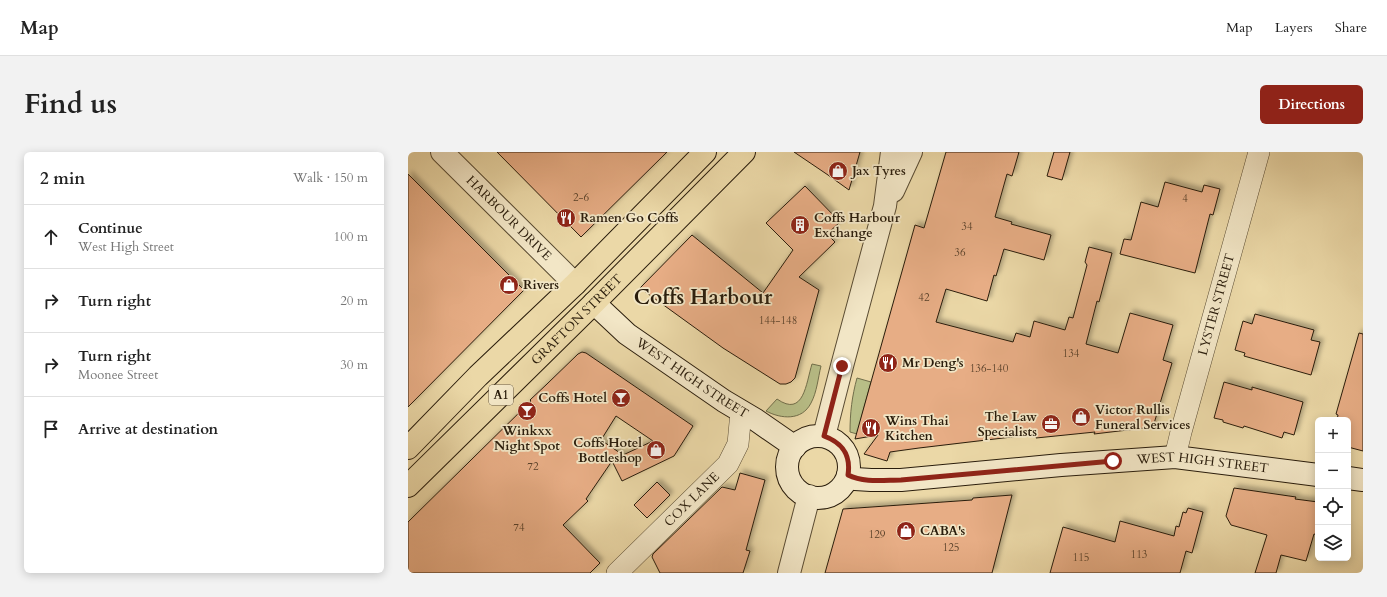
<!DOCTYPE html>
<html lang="en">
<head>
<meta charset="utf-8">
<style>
	:root { --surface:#fff; --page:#f2f2f2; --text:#222; --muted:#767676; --line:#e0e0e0; --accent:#8f2418 }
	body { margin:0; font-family:Cardo,serif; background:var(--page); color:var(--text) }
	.controls { position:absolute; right:12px; bottom:12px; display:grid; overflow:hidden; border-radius:6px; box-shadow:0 2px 10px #0003 }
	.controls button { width:36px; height:36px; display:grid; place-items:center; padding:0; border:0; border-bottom:1px solid var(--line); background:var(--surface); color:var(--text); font:20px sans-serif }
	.stop { position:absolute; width:12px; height:12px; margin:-9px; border:3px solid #8f2418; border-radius:50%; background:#fff }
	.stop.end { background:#8f2418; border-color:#fff; box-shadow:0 1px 4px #0008 }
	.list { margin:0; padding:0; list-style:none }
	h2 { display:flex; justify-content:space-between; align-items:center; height:52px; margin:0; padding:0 16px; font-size:17px }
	h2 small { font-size:13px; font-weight:400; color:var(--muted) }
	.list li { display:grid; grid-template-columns:26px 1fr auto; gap:12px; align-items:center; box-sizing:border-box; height:64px; padding:0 16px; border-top:1px solid var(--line) }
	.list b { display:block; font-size:15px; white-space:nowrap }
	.list p { margin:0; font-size:13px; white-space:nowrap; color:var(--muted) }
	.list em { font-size:13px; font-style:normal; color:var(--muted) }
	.icon { flex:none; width:22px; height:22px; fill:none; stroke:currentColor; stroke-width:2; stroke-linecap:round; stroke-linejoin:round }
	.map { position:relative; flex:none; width:955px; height:421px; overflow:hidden; border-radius:6px }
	header { display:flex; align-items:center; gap:24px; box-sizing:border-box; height:56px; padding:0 20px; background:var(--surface); border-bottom:1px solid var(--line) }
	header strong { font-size:19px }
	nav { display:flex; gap:22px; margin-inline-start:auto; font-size:14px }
	.intro { display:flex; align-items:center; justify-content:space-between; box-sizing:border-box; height:96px; padding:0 24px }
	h1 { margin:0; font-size:28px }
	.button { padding:10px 18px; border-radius:6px; background:var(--accent); color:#fff; font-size:14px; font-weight:700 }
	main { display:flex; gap:24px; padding:0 24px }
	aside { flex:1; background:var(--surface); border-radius:6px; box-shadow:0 2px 10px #0003 }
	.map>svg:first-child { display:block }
	.green { fill:#b8be87; stroke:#716e4a }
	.building { fill:#e7ad85; stroke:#2a1d0c; fill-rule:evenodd; filter:url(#shadow) }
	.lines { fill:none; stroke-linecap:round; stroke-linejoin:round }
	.minor-casing { stroke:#5a4c33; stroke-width:22 }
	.tertiary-casing { stroke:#5a4c33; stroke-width:24 }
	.secondary-casing { stroke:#2a1d0c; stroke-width:24 }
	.trunk-casing { stroke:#2a1d0c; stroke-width:24 }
	.minor { stroke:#f2e6c6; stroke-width:21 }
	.tertiary { stroke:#f2e6c6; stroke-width:22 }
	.secondary { stroke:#f2e6c6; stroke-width:22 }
	.trunk { stroke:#ebd8a7; stroke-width:22 }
	.route { stroke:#8f2418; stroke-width:5 }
	.labels { text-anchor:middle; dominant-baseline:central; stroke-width:3.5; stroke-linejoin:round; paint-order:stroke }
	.number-label { font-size:11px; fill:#59412a }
	.shield { fill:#f2e6c6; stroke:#665944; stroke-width:1 }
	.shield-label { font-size:12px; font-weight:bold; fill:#2a1d0c }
	.poi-label { font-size:13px; font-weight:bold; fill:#2a1d0c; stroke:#f2e6c6; text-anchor:start }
	.street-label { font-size:13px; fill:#2a1d0c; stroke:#f2e6c6 }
	.town-label { font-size:21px; font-weight:bold; fill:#2a1d0c; stroke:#f2e6c6 }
</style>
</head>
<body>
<header>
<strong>Map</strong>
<nav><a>Map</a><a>Layers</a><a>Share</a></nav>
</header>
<div class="intro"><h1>Find us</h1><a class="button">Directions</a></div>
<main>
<aside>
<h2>2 min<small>Walk · 150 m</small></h2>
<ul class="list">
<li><svg class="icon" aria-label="ahead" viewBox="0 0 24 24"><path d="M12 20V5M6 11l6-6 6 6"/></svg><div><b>Continue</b><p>West High Street</p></div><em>100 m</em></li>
<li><svg class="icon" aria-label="right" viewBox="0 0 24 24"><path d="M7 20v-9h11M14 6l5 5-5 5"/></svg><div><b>Turn right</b></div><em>20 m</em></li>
<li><svg class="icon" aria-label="right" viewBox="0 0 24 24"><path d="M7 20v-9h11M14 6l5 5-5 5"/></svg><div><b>Turn right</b><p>Moonee Street</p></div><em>30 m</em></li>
<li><svg class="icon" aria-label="arrive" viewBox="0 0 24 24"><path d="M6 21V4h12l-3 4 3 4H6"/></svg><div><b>Arrive at destination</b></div></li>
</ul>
</aside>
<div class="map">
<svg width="955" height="421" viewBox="0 0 955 421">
	<defs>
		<filter id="shadow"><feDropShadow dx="3.5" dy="-3.5" stdDeviation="2" flood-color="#0004"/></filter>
	</defs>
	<rect width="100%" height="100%" fill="#ebd8a7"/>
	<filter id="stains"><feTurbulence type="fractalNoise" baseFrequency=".005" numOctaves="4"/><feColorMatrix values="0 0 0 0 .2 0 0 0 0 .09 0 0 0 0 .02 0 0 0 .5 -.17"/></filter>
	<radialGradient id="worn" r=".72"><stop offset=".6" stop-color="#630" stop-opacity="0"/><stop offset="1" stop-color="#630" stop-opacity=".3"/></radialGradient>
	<path class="green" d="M 404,212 L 413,214 C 410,226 409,240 403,251 C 394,269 373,267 358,259 L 369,247 C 396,266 398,231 404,212 Z
		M 449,226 L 463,230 L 449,282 L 442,280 C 442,261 444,244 449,226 Z"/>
	<path class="building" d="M 89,0 L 259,0 L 173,85 Z
		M 386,0 L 452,0 L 441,38 L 420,23 Z
		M 538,0 L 611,0 L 604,24 L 599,22 L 587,65 L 604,70 L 603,72 L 643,83 L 636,108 L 596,97 L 588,124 L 586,123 L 579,149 L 538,137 L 528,170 L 605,190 L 608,181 L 622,185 L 626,169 L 657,178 L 661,165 L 665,166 L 679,113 L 677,110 L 681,95 L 704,101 L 691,150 L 689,149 L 678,192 L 710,201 L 722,161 L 765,173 L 755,208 L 764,211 L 745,275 L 686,282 L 687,280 L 628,286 L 629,282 L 511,296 L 482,300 L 479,309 L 456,302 L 470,283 L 447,287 L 507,73 L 516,76 Z
		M 646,0 L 662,0 L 654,28 L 639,24 Z
		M 0,22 L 116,138 L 0,255 Z
		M 757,30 L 794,40 L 796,33 L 812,37 L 805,63 L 802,62 L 787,121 L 712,102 L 716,87 L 723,88 L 733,50 L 750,55 Z
		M 397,34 L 432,70 L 419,82 L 427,90 L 391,125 L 411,138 L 387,226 L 383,230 L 378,232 L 372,232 L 315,196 L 232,136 L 284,83 L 355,141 L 385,98 L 358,71 Z
		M 847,162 L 906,178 L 903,188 L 912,190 L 903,223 L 836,204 L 837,201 L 827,198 L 835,169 L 844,172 Z
		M 951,181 L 955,182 L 955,299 L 940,295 L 940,268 L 929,268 L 930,263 L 928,262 Z
		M 174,200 L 178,201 L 285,274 L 266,304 L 214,329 L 204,309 L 178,347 L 180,349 L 155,373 L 192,411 L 182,421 L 0,421 L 0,370 L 123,249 L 122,248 L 139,232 L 170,202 ZM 208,264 L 245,289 L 215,303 L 193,288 Z
		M 816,230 L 844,238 L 844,235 L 895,250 L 886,283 L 876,280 L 874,286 L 836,274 L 835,276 L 815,270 L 815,268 L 806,266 Z
		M 332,321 L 357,328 L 338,398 L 342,399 L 335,421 L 252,421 L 244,405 L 245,402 L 314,335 L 327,338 Z
		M 249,330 L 262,343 L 239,366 L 226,353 Z
		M 826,336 L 888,345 L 887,347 L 910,350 L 910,383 L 906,382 L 898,409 L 873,403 L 868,421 L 847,421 L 859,383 L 823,373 L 818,364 Z
		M 604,343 L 584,421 L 417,421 L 435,357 L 564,348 L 565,346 Z
		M 780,356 L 795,360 L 784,401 L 778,399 L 772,421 L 642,421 L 655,375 L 707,390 L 712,369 L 766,384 L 768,374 L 771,375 L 775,360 L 778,361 Z"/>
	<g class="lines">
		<defs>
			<g id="minor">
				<path id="s1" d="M 767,305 L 773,280 L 851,0"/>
				<path id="s2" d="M 209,421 L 320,312 L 330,292 L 333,260"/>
			</g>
			<g id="tertiary">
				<path id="s3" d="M 34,0 L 167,132"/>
				<path d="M 485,39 L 503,0"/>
				<path d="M 416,284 L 434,214 L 477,54 L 484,0"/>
				<path d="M 381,421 L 401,344"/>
			</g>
			<g id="secondary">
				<path id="s4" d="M 186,151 L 219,182 L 316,249 L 348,268 L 387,295"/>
				<circle cx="410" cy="315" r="31"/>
				<path id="s5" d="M 440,323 L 447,327 L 463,328 L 493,328 L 653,313 L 767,305 L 910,323"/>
				<path d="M 940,326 L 955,328"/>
			</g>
			<g id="trunk">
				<path d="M 0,296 L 70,224 L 167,132 L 297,0"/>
				<path id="s6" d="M 0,334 L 186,151 L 336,0"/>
			</g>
		</defs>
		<use href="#minor" class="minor-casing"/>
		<use href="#tertiary" class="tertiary-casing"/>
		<use href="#secondary" class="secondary-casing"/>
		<use href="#trunk" class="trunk-casing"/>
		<use href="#minor" class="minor"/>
		<use href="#tertiary" class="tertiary"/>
		<use href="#secondary" class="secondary"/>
		<use href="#trunk" class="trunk"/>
	</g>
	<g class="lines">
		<path class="route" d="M 434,214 L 416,284 C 435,291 443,303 440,323 C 456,331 476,328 493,328 L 705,309"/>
	</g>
	<defs>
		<symbol id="shop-disc" viewBox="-11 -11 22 22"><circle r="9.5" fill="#8f2418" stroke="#f2e6c6"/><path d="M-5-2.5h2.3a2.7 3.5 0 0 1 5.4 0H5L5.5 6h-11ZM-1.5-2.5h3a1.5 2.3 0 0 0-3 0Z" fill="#fff"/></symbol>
		<symbol id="restaurant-disc" viewBox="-11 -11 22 22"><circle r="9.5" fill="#8f2418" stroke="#f2e6c6"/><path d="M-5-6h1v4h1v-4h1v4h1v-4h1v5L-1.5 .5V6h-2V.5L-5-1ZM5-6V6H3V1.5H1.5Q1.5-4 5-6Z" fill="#fff"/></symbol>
		<symbol id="building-disc" viewBox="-11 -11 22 22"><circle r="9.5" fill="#8f2418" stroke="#f2e6c6"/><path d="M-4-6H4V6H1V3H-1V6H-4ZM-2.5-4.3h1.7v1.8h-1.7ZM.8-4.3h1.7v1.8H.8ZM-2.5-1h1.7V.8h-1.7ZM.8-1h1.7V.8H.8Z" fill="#fff"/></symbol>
		<symbol id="bar-disc" viewBox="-11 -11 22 22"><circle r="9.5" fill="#8f2418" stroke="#f2e6c6"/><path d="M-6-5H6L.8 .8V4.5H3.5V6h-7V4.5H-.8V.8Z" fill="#fff"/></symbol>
		<symbol id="office-disc" viewBox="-11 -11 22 22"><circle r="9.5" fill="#8f2418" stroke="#f2e6c6"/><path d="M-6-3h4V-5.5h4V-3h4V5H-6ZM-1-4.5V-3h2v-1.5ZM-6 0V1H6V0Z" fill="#fff"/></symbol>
	</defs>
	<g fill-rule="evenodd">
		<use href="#shop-disc" x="419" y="8" width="22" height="22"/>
		<use href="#restaurant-disc" x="147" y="55" width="22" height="22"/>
		<use href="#building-disc" x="381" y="62" width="22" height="22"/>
		<use href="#shop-disc" x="90" y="122" width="22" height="22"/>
		<use href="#restaurant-disc" x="469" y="200" width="22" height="22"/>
		<use href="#bar-disc" x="202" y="235" width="22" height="22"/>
		<use href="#bar-disc" x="108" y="248" width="22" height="22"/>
		<use href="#shop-disc" x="662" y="254" width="22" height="22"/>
		<use href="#office-disc" x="632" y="261" width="22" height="22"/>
		<use href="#restaurant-disc" x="452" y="265" width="22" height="22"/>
		<use href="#shop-disc" x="237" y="287" width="22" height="22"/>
		<use href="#shop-disc" x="487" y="368" width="22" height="22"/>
	</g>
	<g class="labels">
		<g class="number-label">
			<text x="173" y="45">2-6</text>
			<text x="777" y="46">4</text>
			<text x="559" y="74">34</text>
			<text x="552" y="100">36</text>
			<text x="516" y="145">42</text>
			<text x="370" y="168">144-148</text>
			<text x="663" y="201">134</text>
			<text x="581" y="216">136-140</text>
			<text x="125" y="314">72</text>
			<text x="111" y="375">74</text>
			<text x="469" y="382">129</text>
			<text x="543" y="395">125</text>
			<text x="731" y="402">113</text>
			<text x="673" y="405">115</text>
		</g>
		<rect class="shield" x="81" y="233" width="24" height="20" rx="3"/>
		<g class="shield-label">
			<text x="93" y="243">A1</text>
		</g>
		<g class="poi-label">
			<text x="444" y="19">Jax Tyres</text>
			<text x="172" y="66">Ramen Go Coffs</text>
			<text x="406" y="66">Coffs Harbour<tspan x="406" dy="15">Exchange</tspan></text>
			<text x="115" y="133">Rivers</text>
			<text x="494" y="211">Mr Deng's</text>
			<text x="199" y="246" text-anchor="end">Coffs Hotel</text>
			<text x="687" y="258">Victor Rullis<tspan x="687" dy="15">Funeral Services</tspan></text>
			<text x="629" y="265" text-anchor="end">The Law<tspan x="629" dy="15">Specialists</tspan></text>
			<text x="477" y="269">Wins Thai<tspan x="477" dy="15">Kitchen</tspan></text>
			<text x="119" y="279" text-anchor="middle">Winkxx<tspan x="119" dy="15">Night Spot</tspan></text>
			<text x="234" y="291" text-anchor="end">Coffs Hotel<tspan x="234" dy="15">Bottleshop</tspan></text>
			<text x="512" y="379">CABA's</text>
		</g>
		<g class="street-label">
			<text stroke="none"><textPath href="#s3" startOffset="94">HARBOUR DRIVE</textPath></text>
			<text stroke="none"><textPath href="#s1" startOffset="158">LYSTER STREET</textPath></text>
			<text stroke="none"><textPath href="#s6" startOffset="237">GRAFTON STREET</textPath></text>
			<text stroke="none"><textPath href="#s4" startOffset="124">WEST HIGH STREET</textPath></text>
			<text stroke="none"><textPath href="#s5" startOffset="357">WEST HIGH STREET</textPath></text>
			<text stroke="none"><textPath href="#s2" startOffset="105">COX LANE</textPath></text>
		</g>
		<g class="town-label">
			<text x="295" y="145">Coffs Harbour</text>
		</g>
	</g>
	<rect width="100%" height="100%" filter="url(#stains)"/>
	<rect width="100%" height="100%" fill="url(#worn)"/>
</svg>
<div class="controls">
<button>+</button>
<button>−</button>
<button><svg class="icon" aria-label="locate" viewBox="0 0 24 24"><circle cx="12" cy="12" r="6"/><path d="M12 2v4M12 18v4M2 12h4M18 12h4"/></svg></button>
<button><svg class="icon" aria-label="layers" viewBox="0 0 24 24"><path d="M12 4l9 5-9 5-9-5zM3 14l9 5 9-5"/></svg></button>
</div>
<div class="stop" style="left:705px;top:309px"></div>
<div class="stop end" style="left:434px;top:214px"></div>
</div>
</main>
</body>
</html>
